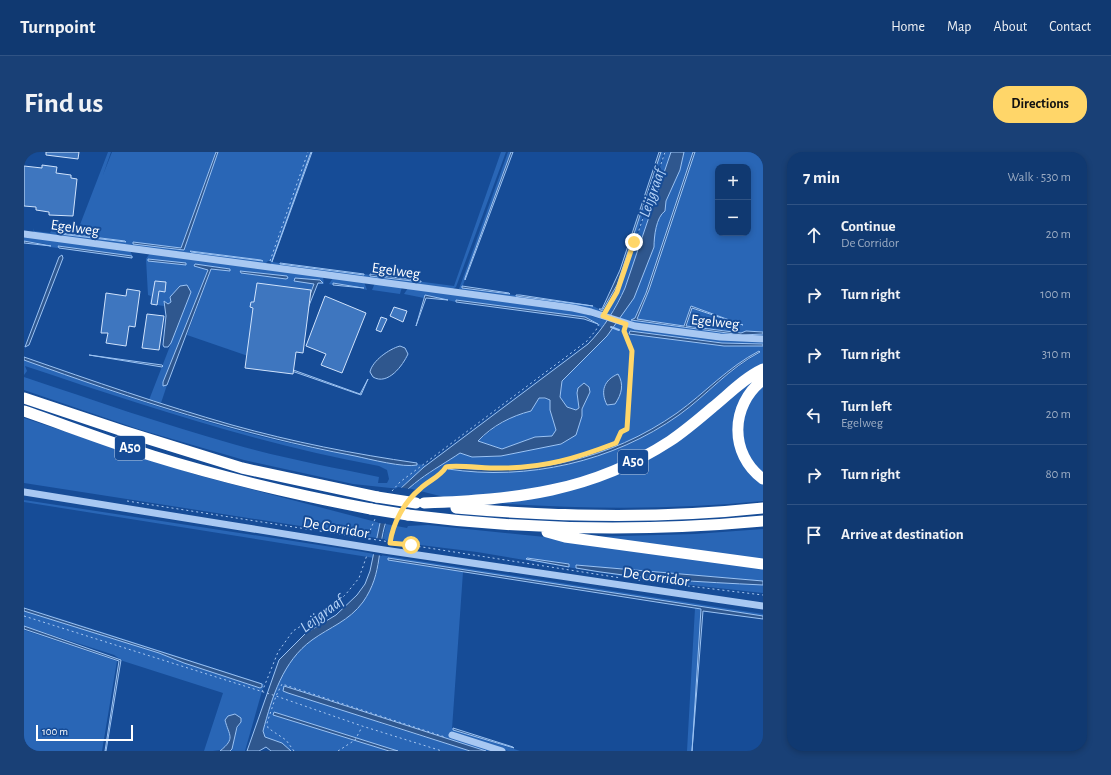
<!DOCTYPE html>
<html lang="en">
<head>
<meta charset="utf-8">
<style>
	:root { --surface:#103971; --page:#194076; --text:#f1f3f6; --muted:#9cacc3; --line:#305384; --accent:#ffd669 }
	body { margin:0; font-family:"Alegreya Sans",sans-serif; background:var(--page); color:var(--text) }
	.controls { position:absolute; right:12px; top:12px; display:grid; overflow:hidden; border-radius:8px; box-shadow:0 2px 6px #0003 }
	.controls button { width:36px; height:36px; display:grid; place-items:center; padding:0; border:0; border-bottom:1px solid var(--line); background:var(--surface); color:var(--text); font:20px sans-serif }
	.scale { position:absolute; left:12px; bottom:10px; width:97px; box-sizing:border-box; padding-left:4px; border:2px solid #fff; border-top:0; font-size:11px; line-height:14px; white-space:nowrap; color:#fff; -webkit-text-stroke:3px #164c97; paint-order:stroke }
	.stop { position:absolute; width:12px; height:12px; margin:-9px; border:3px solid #ffd669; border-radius:50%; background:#fff }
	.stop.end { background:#ffd669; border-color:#fff; box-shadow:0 1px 4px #0008 }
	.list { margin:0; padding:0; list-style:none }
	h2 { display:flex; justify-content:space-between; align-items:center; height:52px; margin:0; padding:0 16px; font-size:17px }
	h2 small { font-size:13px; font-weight:400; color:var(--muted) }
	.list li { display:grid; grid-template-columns:26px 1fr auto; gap:12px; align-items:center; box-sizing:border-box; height:60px; padding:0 16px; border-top:1px solid var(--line) }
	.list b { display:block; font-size:15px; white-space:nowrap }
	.list p { margin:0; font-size:13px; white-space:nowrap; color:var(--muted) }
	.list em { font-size:13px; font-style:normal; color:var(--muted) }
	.icon { flex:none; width:22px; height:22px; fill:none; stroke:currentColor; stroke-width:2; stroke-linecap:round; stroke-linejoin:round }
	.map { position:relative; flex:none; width:739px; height:599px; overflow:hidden; border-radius:16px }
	header { display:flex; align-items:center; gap:24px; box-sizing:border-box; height:56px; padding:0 20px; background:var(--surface); border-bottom:1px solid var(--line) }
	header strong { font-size:19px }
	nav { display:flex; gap:22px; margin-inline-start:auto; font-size:14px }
	.intro { display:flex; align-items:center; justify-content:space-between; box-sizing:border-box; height:96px; padding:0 24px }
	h1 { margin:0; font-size:28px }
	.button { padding:10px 18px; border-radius:16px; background:var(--accent); color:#111; font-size:14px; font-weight:700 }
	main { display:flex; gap:24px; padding:0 24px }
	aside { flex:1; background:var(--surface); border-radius:16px; box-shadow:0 2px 6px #0003 }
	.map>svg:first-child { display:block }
	.green { fill:#2966b6; fill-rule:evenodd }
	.water { fill:#2f578e; stroke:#9bc3f4; fill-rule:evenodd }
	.pier { fill:#164c97 }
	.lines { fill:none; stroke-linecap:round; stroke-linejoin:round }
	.stream { stroke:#9bc3f4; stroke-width:2 }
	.building { fill:#3e76bf; stroke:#d0e3fc }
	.path { stroke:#a8c8f2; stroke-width:1; stroke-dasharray:2 3; stroke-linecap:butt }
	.minor { stroke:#a8c8f2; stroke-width:7 }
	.highway { stroke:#fff; stroke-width:11 }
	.highway-bridge { stroke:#fff; stroke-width:11 }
	.route { stroke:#ffd669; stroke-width:5 }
	.labels { text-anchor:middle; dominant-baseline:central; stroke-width:4; stroke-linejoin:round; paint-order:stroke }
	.shield { fill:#164c97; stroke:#b9c9e0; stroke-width:1 }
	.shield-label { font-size:14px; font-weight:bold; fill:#fff }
	.street-label { font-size:15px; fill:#fff; stroke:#164c97 }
	.water-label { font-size:16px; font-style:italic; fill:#b5d3f8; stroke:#164c97 }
</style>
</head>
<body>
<header>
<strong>Turnpoint</strong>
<nav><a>Home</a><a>Map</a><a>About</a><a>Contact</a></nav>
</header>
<div class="intro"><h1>Find us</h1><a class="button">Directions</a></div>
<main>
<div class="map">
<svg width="739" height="599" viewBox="0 0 739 599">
	<rect width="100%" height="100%" fill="#164c97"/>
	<path class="green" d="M 84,0 L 87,0 L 79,23 L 88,0 L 192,0 L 157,96 L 109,90 L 159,98 L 194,0 L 287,0 L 248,110 L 430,134 L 477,0 L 482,0 L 432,135 L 427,138 L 248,114 L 246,109 L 244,109 L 240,113 L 10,82 L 9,76 L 10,79 L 26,81 L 27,79 L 102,90 L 52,83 Z
		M 484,0 L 487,0 L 438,136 L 569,154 L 579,159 L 593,133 L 637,0 L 640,0 L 598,126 L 587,150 L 579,161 L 435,137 Z
		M 641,0 L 647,0 L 601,136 L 586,164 L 582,160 L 591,147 L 599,127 Z
		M 660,0 L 669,0 L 622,141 L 611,167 L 608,168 L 718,183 L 739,182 L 739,185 L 694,182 L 608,171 L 595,167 L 630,96 C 630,85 632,65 641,59 L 642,49 L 656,18 Z
		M 671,0 L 739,0 L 739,180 L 722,179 L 717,181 L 662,174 L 668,156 L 718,173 L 667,154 L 660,174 L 613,167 L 625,138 ZM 694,15 L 724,15 L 724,81 L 694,81 Z
		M 0,84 L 106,98 L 109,106 L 26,95 L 22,92 L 0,89 Z
		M 126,101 L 299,125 L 300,132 L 294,132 L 296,128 L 270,129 L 290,131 L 259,216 L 163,183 L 187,117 L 206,119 L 206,117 L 171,112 L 170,114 L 184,118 L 139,230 L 139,232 L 143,233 L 137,251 L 125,248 L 167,140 L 166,137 L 146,145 L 147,150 L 143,152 L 140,149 L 140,154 L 126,152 L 127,144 L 124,143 L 122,107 ZM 215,119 L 263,124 L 264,125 L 262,127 L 217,121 Z
		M 309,126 L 340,130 L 343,138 L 339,137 L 339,136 L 310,131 L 309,133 L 305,132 Z
		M 351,131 L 378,135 L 376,142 L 348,138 Z
		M 384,136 L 548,158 L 583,169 L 578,176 L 573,173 L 573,171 L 561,165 L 433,148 L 432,150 L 401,143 L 400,146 L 380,142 Z
		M 592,171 L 739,189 L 739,192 L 698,191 L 606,179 L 605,181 L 700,194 L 739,194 L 739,214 L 660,276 L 606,309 L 538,335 L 424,346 L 384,336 L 436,300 C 469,314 504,294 537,292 L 558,264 L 558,257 L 566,240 L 565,235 L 553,241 L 555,256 L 552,258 L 543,255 L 536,245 L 538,229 L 583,184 ZM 735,199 L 736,201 C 705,217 683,243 655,263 C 589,310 503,329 424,317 L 425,315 C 506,325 586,308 653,261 C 681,241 704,215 735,199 Z
		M 0,208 C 108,247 220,287 334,304 C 357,307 381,312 404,313 L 376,337 L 329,332 L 220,308 L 114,277 L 0,238 L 0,225 C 69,248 138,272 209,292 C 257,306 306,315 355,325 L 354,331 L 363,331 L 365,327 L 363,318 L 355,314 C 234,292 118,253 1,214 L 3,219 L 0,223 Z
		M 737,220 L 711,283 L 739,329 L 739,349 C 649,358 560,357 470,351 L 609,313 Z
		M 739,230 L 739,323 L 730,315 L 718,293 L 721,253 Z
		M 515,246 L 526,248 L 526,258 L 532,278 L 528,284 L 511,285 L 478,297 L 454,289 C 470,275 486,264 507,259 Z
		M 0,266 L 173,323 L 356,371 L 353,386 L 0,331 Z
		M 0,348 L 334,399 L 350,402 L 350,406 L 0,350 Z
		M 362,372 L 383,376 L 384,374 L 404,373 L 521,385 L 739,414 L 739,429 L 552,413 L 552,416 C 614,427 677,430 739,433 L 739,441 L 621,428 L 453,400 L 364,389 L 359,387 ZM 503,407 L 545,412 L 545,414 Z
		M 739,377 L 739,410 L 561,385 L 671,382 Z
		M 356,403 L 739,462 L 739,464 L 364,406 L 364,408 L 439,420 L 428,577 L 496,599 L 484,599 L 428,581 L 474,599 L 462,599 L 262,534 L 359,572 L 446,599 L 374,599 L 250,560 L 249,563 L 365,599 L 267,599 L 258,591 L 241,585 L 239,579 C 246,553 254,521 272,501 C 286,486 304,480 320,468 C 341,454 354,428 356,403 Z
		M 0,455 L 240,532 L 221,599 L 206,599 C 212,589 210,579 217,570 L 203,573 C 208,582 207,593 197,598 C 193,599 185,599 180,599 L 199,541 L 99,509 L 90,503 L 0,474 L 0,459 L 135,501 L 160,511 L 236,536 L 182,515 Z
		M 671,456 L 678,457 L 668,599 L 663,599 Z
		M 0,478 L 93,509 L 78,599 L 0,599 Z"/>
	<path class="water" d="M 192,0 L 194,0 L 160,98 L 109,92 L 109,90 L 157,96 Z
		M 287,0 L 288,0 L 248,110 L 248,109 Z
		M 487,0 L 489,0 L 441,128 L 441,126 Z
		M 635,0 L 637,0 L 593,133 L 578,159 L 575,157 L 578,157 L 596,118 Z
		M 647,0 L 660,0 L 656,18 L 642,49 L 641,59 C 632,65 630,85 630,95 L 610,146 L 583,184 L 538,229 L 536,245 L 543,255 L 552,258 L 555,256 L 553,241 L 554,236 L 560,231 L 565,235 L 566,240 L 558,257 L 558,264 L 552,283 L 537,292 L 477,304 L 448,305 L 436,301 C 411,318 377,334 364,364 C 352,394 360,420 339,450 C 325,469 306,475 288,488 C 259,509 248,545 239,579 L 241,585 L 258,591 L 267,599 L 247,599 L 242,595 L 235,599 L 223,599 L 255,508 L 282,481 L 312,463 L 333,443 L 341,432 L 346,419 L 356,371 L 376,337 L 400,315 L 564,192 C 580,176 592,156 601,136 ZM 515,246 L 521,246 L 526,248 L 526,258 L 532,278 L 528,284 L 511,285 L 478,297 L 454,289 C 468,274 487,264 507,259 Z
		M 669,0 L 671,0 L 625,138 L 613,167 L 660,174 L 667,154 L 719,173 L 668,156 L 662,174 L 717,181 L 722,179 L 739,180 L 739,182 L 718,183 L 607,168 L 611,166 L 622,141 Z
		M 36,81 L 101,89 L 102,90 L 36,82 Z
		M 0,89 L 27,94 L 0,91 Z
		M 34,94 L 108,104 L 108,106 L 35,96 Z
		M 166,99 L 237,108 L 239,109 L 167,100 Z
		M 38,103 L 39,106 L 5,193 L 1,195 L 35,105 Z
		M 124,107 L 162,111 L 162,113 L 124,109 Z
		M 256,111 L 340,122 L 340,123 L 256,112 Z
		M 171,112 L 206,117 L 206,119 L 187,117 L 143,233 L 139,234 L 139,230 L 184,118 L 170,114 Z
		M 216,119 L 263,124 L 264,126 L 262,127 L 217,121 Z
		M 346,122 L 397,129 L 397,130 L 346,124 Z
		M 271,126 L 296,128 L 299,131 L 294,131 L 263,209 L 261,209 L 290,132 L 270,129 Z
		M 309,131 L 339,136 L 340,136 L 309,133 Z
		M 163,133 L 167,140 L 147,191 L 144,195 L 140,195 L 139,193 L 142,164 L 140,149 L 144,152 L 147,150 L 146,145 L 156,134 Z
		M 438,134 L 485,141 L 486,142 L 438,136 Z
		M 401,143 L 424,148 L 402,146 L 392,174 Z
		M 492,143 L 496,143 L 569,154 L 492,144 Z
		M 432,148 L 561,165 L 574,172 L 560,167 L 432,150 Z
		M 606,179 L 698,191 L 739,192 L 739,194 L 700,194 L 605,182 Z
		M 376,194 L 381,196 L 384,202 C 379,213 364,234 349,225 L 346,220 C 348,209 365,197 376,194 Z
		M 735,199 L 736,200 C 705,216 683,243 655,263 C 589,310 503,329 424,317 L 425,315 C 506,325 586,308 653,261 C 681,241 704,215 735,199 Z
		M 65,203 L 138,213 L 139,214 L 138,215 Z
		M 0,205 C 69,229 138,253 208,273 C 269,290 330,302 393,311 L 393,313 C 380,316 345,307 331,304 C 218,283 108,247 0,208 Z
		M 261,215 L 336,242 L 344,227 L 337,243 L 259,216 Z
		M 594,222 C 600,232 598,242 591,252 L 583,253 C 576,239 580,228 594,222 Z
		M 364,406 L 739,464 L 739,467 L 679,459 L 668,599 L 677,457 L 364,408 Z
		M 503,406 L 545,412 L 545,415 L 502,407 Z
		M 552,413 L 739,429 L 739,433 C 677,430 613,427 552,416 Z
		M 0,456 L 238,532 L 238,535 L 236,536 L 160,511 L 135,501 L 0,459 Z
		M 0,474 L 97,508 L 82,599 L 81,599 L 95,509 L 0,477 Z
		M 260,534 L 279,540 L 462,599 L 446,599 L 264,541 L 259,539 Z
		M 250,560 L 374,599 L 365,599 L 249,563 Z
		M 211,562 L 217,566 L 217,570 L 213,575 L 208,597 L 206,599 L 196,599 C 212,586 205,584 201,568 L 204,564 Z
		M 429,576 L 489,595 L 490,596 L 429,578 Z"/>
	<path class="pier" d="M 374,335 L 386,337 L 370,356 L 364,372 L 354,371 L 361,349 L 369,339 Z
		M 351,386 L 361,387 L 358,404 L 348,402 Z"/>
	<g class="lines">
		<path class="stream" d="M 587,175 L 595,178"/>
	</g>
	<path class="building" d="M 22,0 L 55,0 L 54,7 L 22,3 Z
		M 18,13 L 33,15 L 32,21 L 47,23 L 47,26 L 53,27 L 49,64 L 25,63 L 25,60 L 12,58 L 12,55 L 0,54 L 0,14 L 18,16 Z
		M 131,129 L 142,130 L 141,140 L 135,139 L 133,153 L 127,152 Z
		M 233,131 L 287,138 L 279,201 L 272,200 L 269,222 L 221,216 L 229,156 L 226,155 L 227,150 L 230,150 Z
		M 103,137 L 116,139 L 111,175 L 105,174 L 102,194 L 82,191 L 84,181 L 77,181 L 82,141 L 102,144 Z
		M 301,144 L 342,161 L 318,221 L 297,213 L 302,202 L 282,194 Z
		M 370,155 L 383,159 L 379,170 L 366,164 Z
		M 123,162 L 140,164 L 135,198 L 118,196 Z
		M 357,165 L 363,167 L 357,180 L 352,178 Z"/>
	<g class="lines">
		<path class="path" d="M 246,109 L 284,0
			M 583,157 L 593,140 L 602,117 L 641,0
			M 368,339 L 376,330 L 563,189 L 572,178 L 576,170
			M 391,342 L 425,314 C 465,318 507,319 546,308 C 562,304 577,297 592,291 L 597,280 L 603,277 L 608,199 L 600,179
			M 103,349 L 597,426
			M 345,388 L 345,381 L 351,367
			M 366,391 L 371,371
			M 614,428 L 739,443
			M 0,464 L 252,544 L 338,574 L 418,599
			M 238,540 L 254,500 L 269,479 L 311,453 L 322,442 L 335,426 L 343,403
			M 270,599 L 262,588 L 244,576 L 243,571 L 252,544 L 258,532 L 421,585
			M 314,599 L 331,588 L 338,575"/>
		<path class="minor" d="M 0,82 L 549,156 L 567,160 L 611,174 L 696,185 L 739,187
			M 0,340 L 360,398 L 739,454
			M 428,583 L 478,599"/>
		<path class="highway" d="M 739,228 C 706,253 705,302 739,327
			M 0,246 L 99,279 L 218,316 L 353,345
			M 0,259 C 43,274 85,290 129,304 C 200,326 273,343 347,357
			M 400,351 C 492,347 566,341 646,289 C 661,279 675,267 689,255 C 705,242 720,226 739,217
			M 432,356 C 535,365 637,367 739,356
			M 384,363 C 502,378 620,380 739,369
			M 523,380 L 541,385 L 739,412"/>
		<path class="highway-bridge" d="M 353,345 L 392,351
			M 347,357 L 384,363"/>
	</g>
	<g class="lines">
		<path class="route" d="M 387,393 L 366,391 C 369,371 380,350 396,337 C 404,329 416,325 422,315 C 430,312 466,317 478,316 C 520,316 553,306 592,291 L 597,280 L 603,277 L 608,199 L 600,179 L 602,172 L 579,164 L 593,140 L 610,90"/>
	</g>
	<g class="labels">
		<g class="shield">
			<rect x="91" y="284" width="30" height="24" rx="3"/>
			<rect x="594" y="298" width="30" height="24" rx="3"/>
		</g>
		<g class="shield-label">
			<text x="106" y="296">A50</text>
			<text x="609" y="310">A50</text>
		</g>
		<g class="street-label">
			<text transform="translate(51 76) rotate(8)">Egelweg</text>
			<text transform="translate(372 119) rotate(8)">Egelweg</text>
			<text transform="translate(691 170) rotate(6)">Egelweg</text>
			<text transform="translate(312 376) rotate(10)">De Corridor</text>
			<text transform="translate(632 425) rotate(8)">De Corridor</text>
		</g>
		<g class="water-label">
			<text transform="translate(628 41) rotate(-71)">Leijgraaf</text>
			<text transform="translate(298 462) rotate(-37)">Leijgraaf</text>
		</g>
	</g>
</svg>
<div class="controls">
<button>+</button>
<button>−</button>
</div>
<div class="scale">100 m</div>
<div class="stop" style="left:387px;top:393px"></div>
<div class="stop end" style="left:610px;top:90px"></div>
</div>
<aside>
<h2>7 min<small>Walk · 530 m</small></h2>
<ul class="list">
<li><svg class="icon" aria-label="ahead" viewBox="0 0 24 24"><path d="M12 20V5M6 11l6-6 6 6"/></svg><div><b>Continue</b><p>De Corridor</p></div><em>20 m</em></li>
<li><svg class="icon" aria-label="right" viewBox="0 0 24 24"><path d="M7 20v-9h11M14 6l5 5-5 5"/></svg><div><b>Turn right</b></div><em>100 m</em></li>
<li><svg class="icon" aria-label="right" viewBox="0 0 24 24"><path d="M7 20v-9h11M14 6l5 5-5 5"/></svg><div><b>Turn right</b></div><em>310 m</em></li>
<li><svg class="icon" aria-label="left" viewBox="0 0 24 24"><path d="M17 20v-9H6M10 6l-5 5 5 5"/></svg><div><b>Turn left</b><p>Egelweg</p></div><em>20 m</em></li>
<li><svg class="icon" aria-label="right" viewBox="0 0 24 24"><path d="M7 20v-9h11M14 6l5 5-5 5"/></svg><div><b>Turn right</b></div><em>80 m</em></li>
<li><svg class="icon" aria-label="arrive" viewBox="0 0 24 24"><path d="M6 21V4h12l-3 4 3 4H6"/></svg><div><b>Arrive at destination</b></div></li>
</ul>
</aside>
</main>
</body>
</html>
